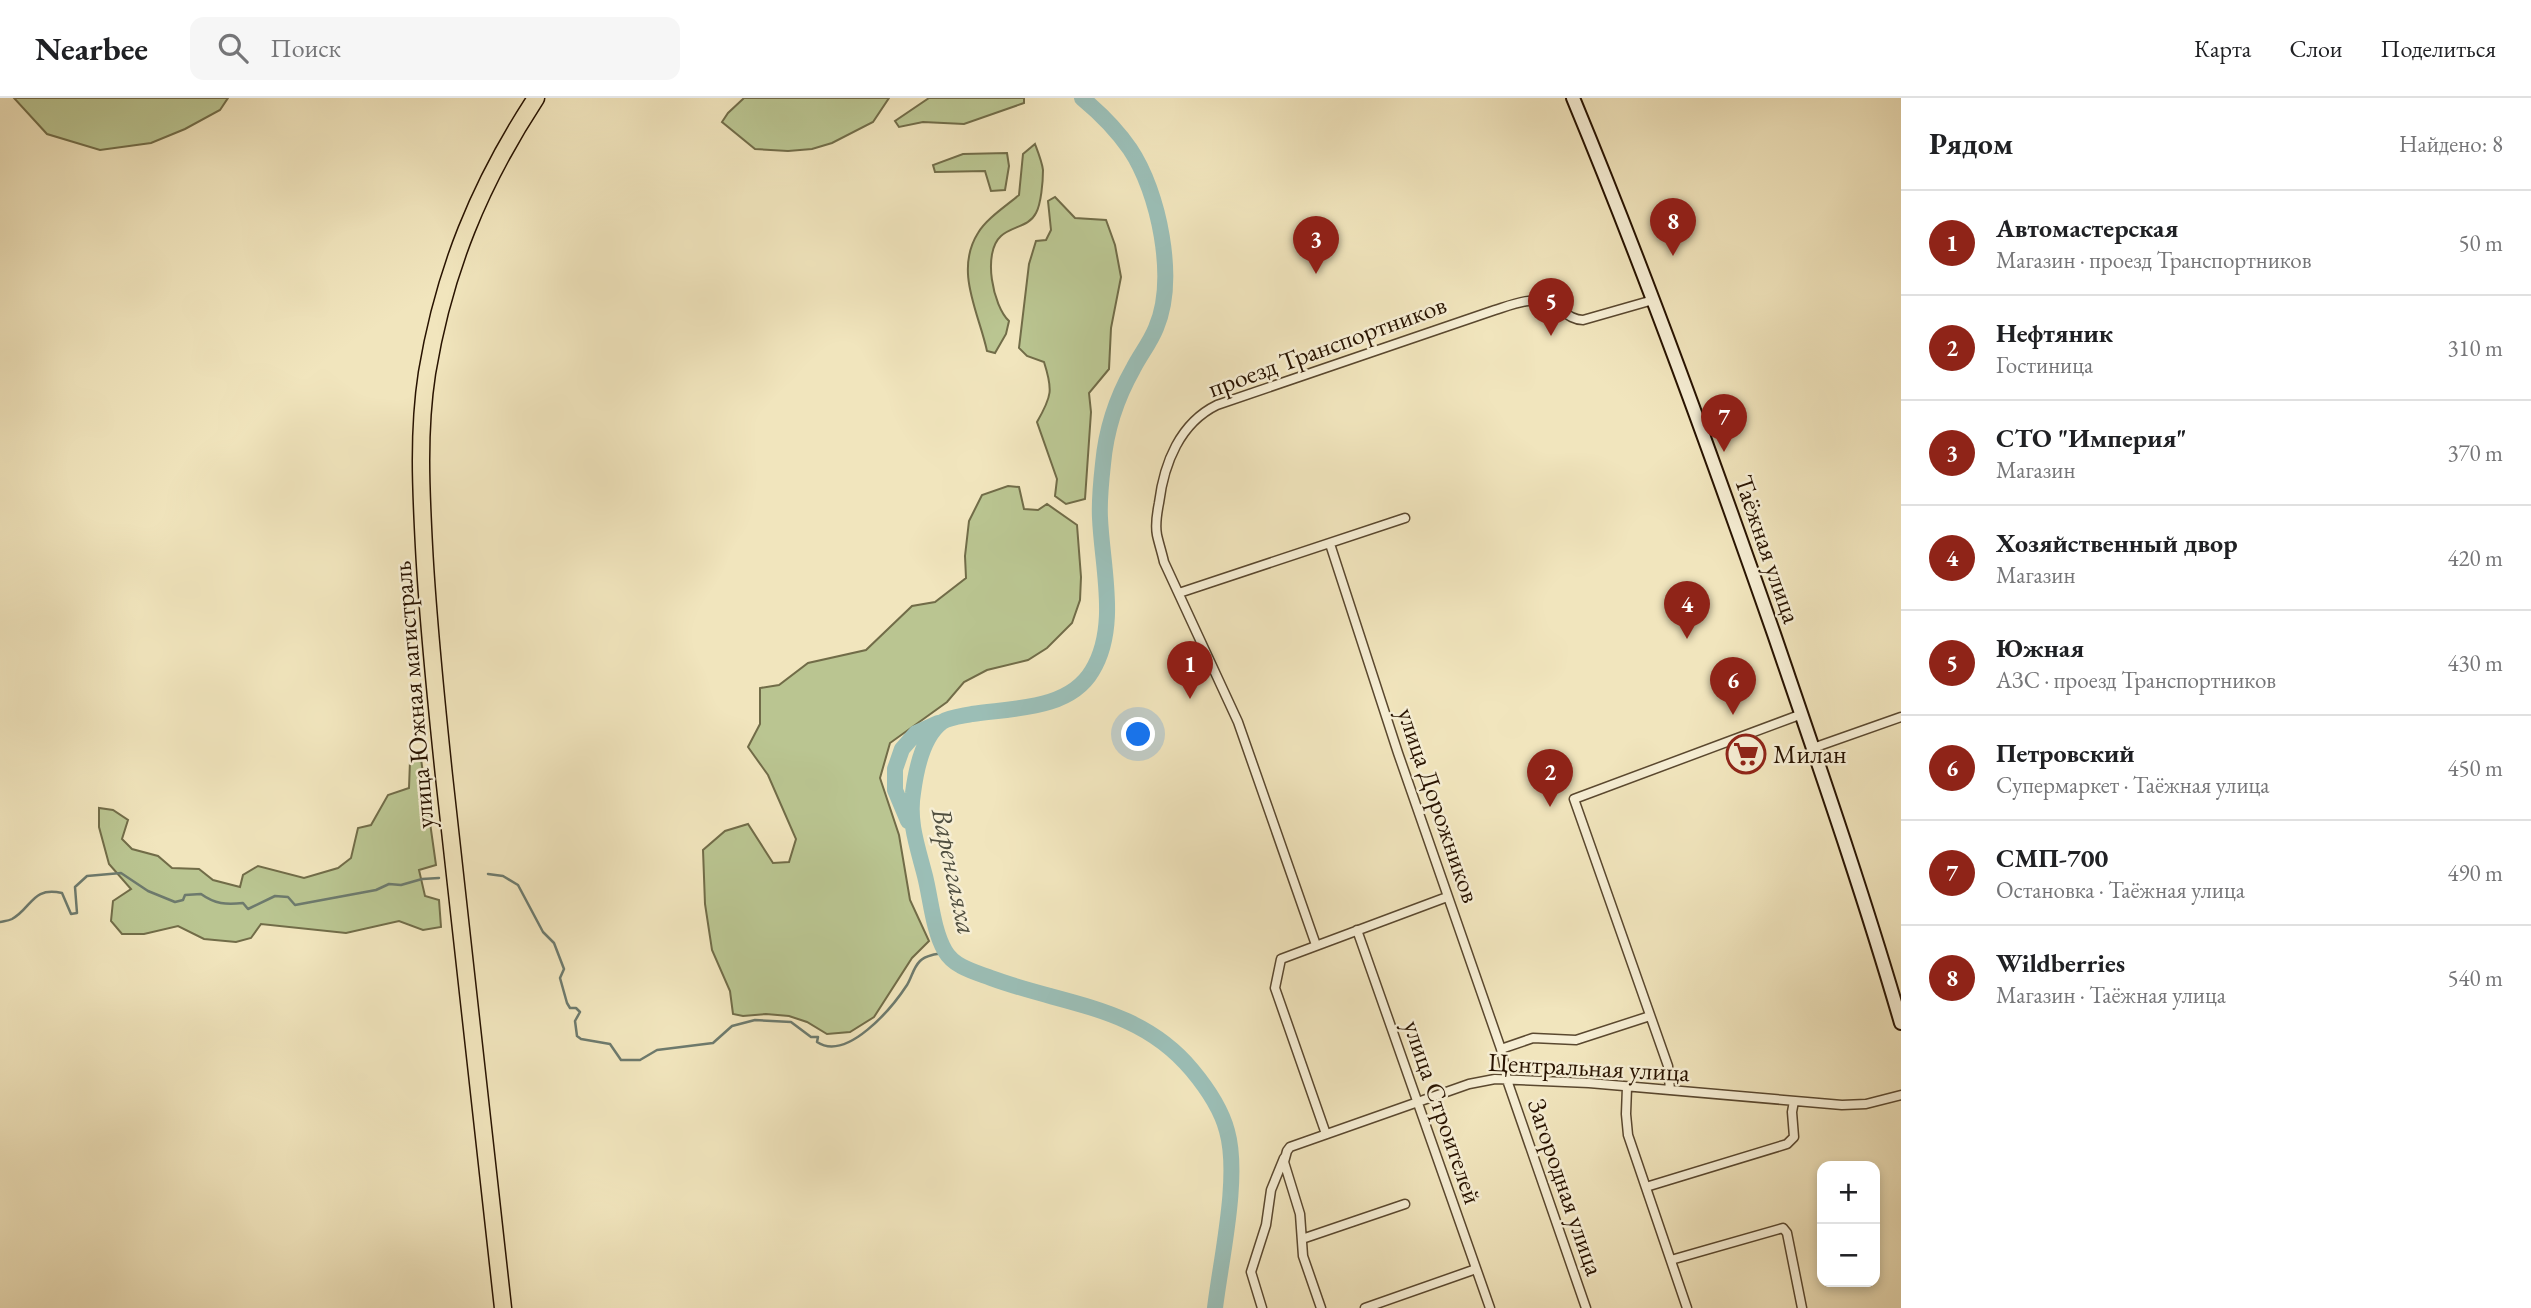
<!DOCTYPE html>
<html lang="ru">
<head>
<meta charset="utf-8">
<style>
	:root { --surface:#fff; --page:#f6f6f6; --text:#202124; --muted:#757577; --line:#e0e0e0; --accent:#8f2418 }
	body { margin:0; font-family:"EB Garamond",serif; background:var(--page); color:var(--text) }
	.controls { position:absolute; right:21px; bottom:21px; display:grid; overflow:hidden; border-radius:14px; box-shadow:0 4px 10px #0003 }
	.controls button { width:63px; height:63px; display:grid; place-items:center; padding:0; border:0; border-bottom:2px solid var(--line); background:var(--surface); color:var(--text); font:35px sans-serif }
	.you { position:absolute; left:1139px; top:637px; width:24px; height:24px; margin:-18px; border:5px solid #fff; border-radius:50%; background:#1a73e8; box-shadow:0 0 0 10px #1a73e833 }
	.badge { display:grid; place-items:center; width:46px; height:46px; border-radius:50%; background:var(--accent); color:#fff; font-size:23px; font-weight:700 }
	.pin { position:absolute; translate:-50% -58px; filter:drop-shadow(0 2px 4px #0008) }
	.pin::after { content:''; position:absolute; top:37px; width:24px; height:21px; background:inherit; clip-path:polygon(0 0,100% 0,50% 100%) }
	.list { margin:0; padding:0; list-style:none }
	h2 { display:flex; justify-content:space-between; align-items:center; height:91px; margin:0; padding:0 28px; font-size:30px }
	h2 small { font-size:23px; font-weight:400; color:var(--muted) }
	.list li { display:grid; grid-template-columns:46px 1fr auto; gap:21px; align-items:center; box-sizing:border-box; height:105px; padding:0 28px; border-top:2px solid var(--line) }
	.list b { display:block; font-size:26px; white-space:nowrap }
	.list p { margin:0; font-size:23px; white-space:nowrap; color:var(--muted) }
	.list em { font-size:23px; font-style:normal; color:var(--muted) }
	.icon { flex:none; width:38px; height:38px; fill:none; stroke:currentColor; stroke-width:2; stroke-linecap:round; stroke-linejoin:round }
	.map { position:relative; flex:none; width:1901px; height:1210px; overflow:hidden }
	header { display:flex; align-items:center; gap:42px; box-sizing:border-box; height:98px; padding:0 35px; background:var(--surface); border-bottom:2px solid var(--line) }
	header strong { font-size:33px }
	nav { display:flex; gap:38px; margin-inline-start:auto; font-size:24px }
	.search { width:490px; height:63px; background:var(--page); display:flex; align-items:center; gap:18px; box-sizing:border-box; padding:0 24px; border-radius:14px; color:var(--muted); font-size:26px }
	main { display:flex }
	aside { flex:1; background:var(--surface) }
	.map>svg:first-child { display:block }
	.green { fill:#bac591; stroke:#716c48; stroke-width:2 }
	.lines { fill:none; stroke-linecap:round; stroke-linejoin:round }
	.stream { stroke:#6d7a6d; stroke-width:2.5 }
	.river { stroke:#9bbeb6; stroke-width:16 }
	.street-casing { stroke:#5a482f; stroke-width:11 }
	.secondary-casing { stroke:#281300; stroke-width:16 }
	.highway-casing { stroke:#281300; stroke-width:19 }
	.street { stroke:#f6eed4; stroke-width:8 }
	.secondary { stroke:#f6eed4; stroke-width:12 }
	.highway { stroke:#f1e5bd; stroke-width:16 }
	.labels { text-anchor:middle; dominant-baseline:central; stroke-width:5; stroke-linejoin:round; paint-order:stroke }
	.street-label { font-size:26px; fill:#281300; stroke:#f6eed4 }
	.poi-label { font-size:26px; fill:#281300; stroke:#f6eed4; text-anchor:start }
	.water-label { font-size:28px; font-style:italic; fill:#504f40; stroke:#f6eed4 }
</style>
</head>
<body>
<header>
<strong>Nearbee</strong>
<div class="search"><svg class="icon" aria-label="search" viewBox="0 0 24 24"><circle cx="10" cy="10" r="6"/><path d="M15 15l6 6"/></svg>Поиск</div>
<nav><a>Карта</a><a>Слои</a><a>Поделиться</a></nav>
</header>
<main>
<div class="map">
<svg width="1901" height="1210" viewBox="0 0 1901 1210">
	<rect width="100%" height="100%" fill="#f1e5bd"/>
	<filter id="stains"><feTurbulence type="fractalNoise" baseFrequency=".00286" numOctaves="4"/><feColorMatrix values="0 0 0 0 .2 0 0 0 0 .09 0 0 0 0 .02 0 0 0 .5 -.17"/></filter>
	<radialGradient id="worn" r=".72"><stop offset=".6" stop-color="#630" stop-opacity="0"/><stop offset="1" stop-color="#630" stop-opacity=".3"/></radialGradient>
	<path class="green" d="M 14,0 L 228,0 L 220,12 L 185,31 L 151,45 L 100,52 L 47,36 Z
		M 744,0 L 889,0 L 873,24 L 832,45 L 812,51 L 788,53 L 755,51 L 722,24 L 728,15 Z
		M 929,0 L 1024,0 L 1024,5 L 964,26 L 923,24 L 899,29 L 895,23 Z
		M 1035,46 C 1038,54 1042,64 1043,72 C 1043,84 1041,106 1036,115 C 1029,129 1012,128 1001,138 C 982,155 993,208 1009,223 L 1006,236 L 995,255 L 987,253 C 979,215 954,173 978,135 C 986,121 1006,108 1019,97 L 1023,56 Z
		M 1007,55 L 1009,68 L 1005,92 L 991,93 L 985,73 L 935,74 L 933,67 L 963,56 Z
		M 1055,99 L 1075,120 L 1106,122 L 1115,147 L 1121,179 L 1111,230 L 1109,271 L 1089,295 L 1091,314 L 1085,401 L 1066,406 L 1055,398 L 1057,381 L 1037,324 C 1052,298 1053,292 1044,264 L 1027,258 L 1019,250 L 1029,166 L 1036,143 L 1046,142 L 1051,132 L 1048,103 Z
		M 1008,388 L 1019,389 L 1024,411 L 1038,412 L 1047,406 L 1077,427 L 1081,479 L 1080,502 L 1072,525 L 1047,550 L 1028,562 L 987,572 L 964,584 L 947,604 L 890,645 L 880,680 L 899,737 L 910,802 L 929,843 L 912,860 L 874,919 L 850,934 L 827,936 L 807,924 L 789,918 L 766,916 L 743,918 L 733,916 L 730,893 L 712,852 L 705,806 L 703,752 L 725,733 L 748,726 L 773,765 L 789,764 L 796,741 L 768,677 L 748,649 L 760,626 L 760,590 L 779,587 L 808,565 L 866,552 L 912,508 L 935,504 L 966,480 L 965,458 L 969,423 L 982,397 Z
		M 421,661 L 436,767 L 419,772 L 425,798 L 439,802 L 441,829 L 423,832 L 399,823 L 346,835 L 261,826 L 251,840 L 236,844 L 204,841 L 178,828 L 144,836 L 122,836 L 111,823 L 113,803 L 131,791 L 109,766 L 99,729 L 99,710 L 113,712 L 128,722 L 122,741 L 132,751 L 158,758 L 172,770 L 199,771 L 213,782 L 240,789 L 243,777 L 258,768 L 304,780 L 338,770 L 351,760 L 358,730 L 371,727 L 388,697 L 409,690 L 410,663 Z"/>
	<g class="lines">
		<path class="stream" d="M 488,776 L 503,778 L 518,787 L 543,834 L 554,845 L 564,871 L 560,880 L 567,905 L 570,910 L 576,910 L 580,914 L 575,923 L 577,938 L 581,941 L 610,946 L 621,962 L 640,962 L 657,952 L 713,945 L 732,928 L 755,922 L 791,924 L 811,939 L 818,939 L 817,944 C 847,964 892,910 907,887 C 912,879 913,870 920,863 C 926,857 937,856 946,855
			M 0,824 C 4,823 8,823 12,821 C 32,810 32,788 62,795 L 71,816 L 77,815 L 75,789 L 87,778 L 121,775 L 148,793 L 175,804 L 183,802 L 185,797 L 201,796 C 215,806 226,807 243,805 L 248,811 L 275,798 L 288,799 L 295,807 L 376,792 L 389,786 L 401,787 L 422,781 L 439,780"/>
		<path class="river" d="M 1082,0 C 1100,15 1117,32 1130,51 C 1159,94 1177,181 1156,230 C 1150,245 1140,257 1133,271 C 1116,301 1106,332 1103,366 C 1101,384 1099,402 1100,420 C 1102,469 1119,529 1092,573 C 1069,612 1012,610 972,616 C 963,618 950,619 942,624 C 923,638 916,672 913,695 C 908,724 918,750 925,778 C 931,802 933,832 945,853 C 954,869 975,874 991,880 C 1064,907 1139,908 1192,972 C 1207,990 1221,1010 1227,1033 C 1240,1079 1221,1160 1215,1210
			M 908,723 L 895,692 L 895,671 L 902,651 L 916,635 L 938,625"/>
		<defs>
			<path id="street" d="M 1330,446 L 1398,655 L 1501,951 L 1507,982 L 1586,1210
				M 1179,495 L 1405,420
				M 1813,650 L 1901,619
				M 1357,832 L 1490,1210
				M 1316,847 L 1238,624 L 1164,464 C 1162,455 1159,446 1157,437 C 1155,427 1157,415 1159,405 C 1164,365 1180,325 1217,307 L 1495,212 C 1511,207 1533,198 1549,205 C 1562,210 1569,222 1583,222 L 1653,202
				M 1501,951 L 1533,940 L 1576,942 L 1650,918
				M 1627,989 L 1626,1016 L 1628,1037 L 1687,1210
				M 1670,992 L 1668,968 L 1574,701 L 1802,616
				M 1326,1036 L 1275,890 L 1281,861 L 1447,799
				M 1646,1089 L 1787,1046 L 1794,1039 L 1792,1014 L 1794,1003
				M 1302,1141 L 1405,1106
				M 1671,1162 L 1783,1130 L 1787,1135 L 1802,1210
				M 1262,1210 L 1251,1174 L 1266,1127 L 1271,1092 L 1284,1060
				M 1321,1210 L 1303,1158 L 1300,1116 L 1284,1064 L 1287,1053 L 1290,1049 L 1469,986 L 1495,981 L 1589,985 L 1842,1007 L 1866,1006 L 1901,997
				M 1365,1210 L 1476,1171"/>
			<path id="secondary" d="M 1573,0 C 1646,176 1711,356 1774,536 C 1818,665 1863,794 1901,925"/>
			<path id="highway" d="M 503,1210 C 484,1033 464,856 444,678 C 436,602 428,526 424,449 C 421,392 418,333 427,275 C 444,173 479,87 536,0"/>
		</defs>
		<use href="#street" class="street-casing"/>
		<use href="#secondary" class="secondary-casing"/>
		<use href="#highway" class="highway-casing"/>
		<use href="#street" class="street"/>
		<use href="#secondary" class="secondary"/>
		<use href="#highway" class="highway"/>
	</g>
	<defs>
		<symbol id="supermarket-ring" viewBox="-11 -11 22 22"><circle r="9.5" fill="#f6eed4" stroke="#8f2418" stroke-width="1.5"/><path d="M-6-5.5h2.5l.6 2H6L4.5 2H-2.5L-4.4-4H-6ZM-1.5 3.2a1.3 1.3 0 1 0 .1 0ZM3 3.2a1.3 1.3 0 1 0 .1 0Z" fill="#8f2418"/></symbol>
	</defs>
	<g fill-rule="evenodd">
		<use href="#supermarket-ring" x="1724" y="634" width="44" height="44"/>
	</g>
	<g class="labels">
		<g class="street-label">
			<text transform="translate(1327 248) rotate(-20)">проезд Транспортников</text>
			<text transform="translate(1768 451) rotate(71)">Таёжная улица</text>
			<text transform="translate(413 597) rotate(-95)">улица Южная магистраль</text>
			<text transform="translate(1439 707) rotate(71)">улица Дорожников</text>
			<text transform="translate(1589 969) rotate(3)">Центральная улица</text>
			<text transform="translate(1443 1014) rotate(71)">улица Строителей</text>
			<text transform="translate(1566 1089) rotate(71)">Загородная улица</text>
		</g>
		<g class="poi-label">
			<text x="1773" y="656">Милан</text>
		</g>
		<g class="water-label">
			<text transform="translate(955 773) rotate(78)">Варенгаяха</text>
		</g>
	</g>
	<rect width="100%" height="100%" filter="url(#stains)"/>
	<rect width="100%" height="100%" fill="url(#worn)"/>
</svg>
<div class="controls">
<button>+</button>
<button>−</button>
</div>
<div class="you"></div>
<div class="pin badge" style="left:1190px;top:601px">1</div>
<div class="pin badge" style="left:1550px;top:709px">2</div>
<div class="pin badge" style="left:1316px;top:176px">3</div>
<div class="pin badge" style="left:1687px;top:541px">4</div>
<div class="pin badge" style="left:1551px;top:238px">5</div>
<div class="pin badge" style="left:1733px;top:617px">6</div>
<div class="pin badge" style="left:1724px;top:354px">7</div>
<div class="pin badge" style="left:1673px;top:158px">8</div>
</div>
<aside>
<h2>Рядом<small>Найдено: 8</small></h2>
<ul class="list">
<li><span class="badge">1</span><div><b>Автомастерская</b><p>Магазин · проезд Транспортников</p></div><em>50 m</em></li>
<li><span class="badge">2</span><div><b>Нефтяник</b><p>Гостиница</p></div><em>310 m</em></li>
<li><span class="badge">3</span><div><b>СТО &quot;Империя&quot;</b><p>Магазин</p></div><em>370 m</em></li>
<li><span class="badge">4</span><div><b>Хозяйственный двор</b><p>Магазин</p></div><em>420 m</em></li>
<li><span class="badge">5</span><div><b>Южная</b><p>АЗС · проезд Транспортников</p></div><em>430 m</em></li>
<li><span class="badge">6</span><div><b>Петровский</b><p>Супермаркет · Таёжная улица</p></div><em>450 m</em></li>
<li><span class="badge">7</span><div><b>СМП-700</b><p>Остановка · Таёжная улица</p></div><em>490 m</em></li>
<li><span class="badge">8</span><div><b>Wildberries</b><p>Магазин · Таёжная улица</p></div><em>540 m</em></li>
</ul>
</aside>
</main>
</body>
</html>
